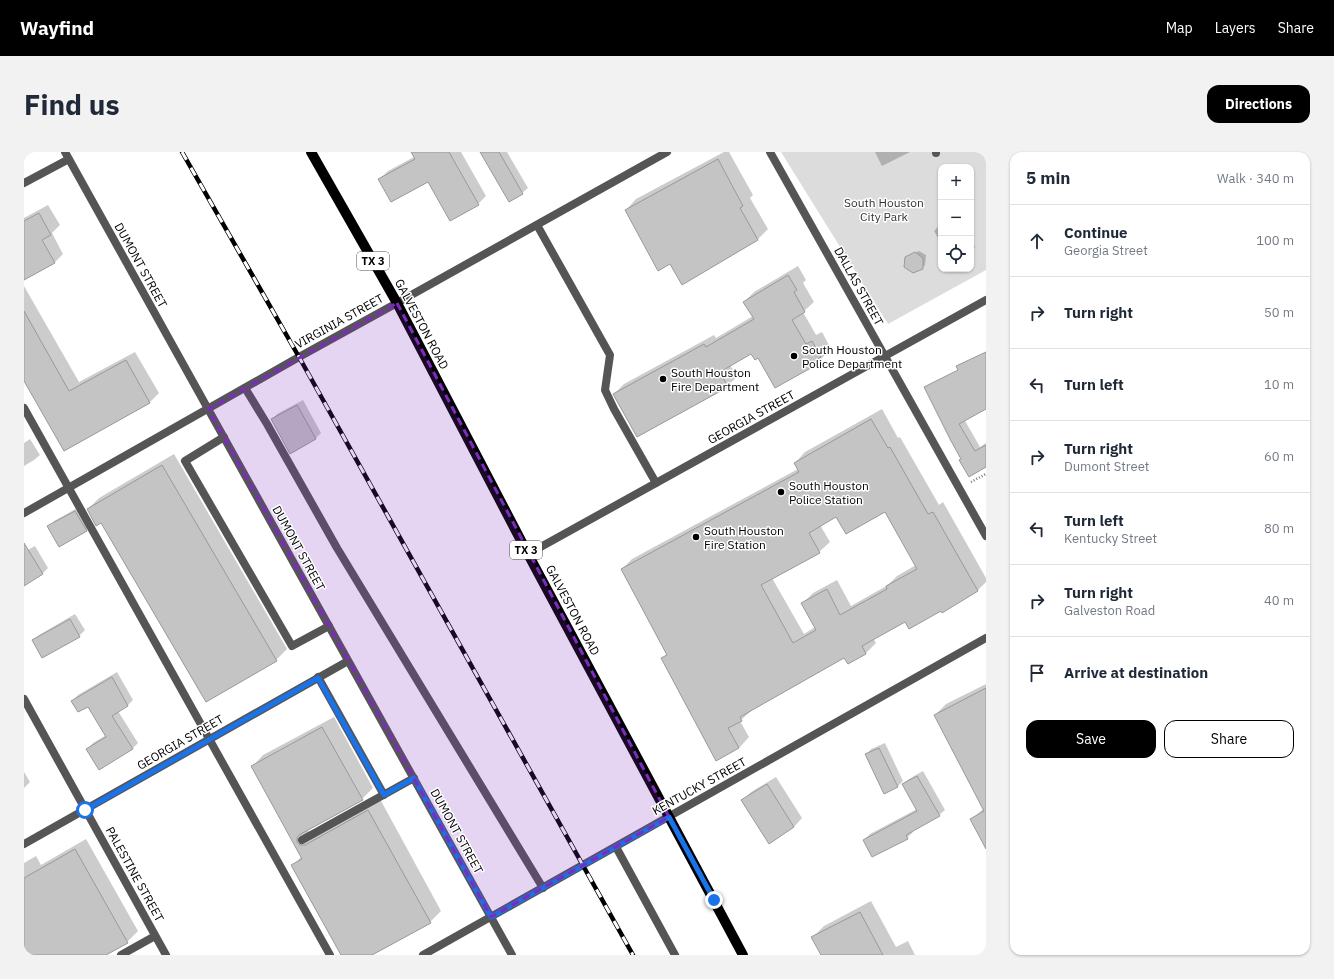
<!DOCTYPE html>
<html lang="en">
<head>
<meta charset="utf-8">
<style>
	:root { --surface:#fff; --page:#f2f2f3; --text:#1f2937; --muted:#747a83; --line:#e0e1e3; --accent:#000 }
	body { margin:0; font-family:"IBM Plex Sans",sans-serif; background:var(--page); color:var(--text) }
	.controls { position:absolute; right:12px; top:12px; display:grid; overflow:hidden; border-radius:8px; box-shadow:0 1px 3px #0004 }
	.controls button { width:36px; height:36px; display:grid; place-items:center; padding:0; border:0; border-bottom:1px solid var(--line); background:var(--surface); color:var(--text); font:20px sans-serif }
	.stop { position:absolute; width:12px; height:12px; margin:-9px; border:3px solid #1a73e8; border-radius:50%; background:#fff }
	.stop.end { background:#1a73e8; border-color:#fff; box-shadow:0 1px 4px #0008 }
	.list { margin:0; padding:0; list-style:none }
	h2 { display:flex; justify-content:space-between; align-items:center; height:52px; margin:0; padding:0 16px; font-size:17px }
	h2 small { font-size:13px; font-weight:400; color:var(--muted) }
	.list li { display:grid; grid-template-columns:26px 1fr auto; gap:12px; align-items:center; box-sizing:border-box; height:72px; padding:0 16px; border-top:1px solid var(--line) }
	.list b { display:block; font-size:15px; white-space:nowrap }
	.list p { margin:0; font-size:13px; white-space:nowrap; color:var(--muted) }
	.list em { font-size:13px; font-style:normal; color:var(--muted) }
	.actions { display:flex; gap:8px; padding:12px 16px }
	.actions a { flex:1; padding:9px 0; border:1px solid var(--accent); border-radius:12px; text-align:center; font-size:14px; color:var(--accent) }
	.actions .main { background:var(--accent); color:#fff }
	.icon { flex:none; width:22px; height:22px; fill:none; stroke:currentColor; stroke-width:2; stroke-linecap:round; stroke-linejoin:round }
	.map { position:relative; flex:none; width:962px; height:803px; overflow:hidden; border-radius:12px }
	header { display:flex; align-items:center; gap:24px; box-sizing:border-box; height:56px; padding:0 20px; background:var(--accent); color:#fff }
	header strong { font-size:19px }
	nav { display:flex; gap:22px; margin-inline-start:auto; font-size:14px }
	.intro { display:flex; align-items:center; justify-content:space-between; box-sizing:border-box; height:96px; padding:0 24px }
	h1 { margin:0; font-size:28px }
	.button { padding:10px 18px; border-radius:12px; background:var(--accent); color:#fff; font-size:14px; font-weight:700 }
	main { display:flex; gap:24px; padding:0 24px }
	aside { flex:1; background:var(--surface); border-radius:12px; box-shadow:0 1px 3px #0004 }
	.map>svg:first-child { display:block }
	.green { fill:#dcdcdc; fill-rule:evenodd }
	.shadow { fill:#0003; fill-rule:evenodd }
	.building { fill:#c4c4c4; stroke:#999; fill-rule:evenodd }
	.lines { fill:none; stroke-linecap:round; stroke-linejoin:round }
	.path { stroke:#777; stroke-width:2.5; stroke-dasharray:1 2; stroke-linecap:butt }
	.service { stroke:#555; stroke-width:8 }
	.minor { stroke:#555; stroke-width:8 }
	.primary { stroke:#000; stroke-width:10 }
	.rail-casing { stroke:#000; stroke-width:4.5 }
	.rail { stroke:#fff; stroke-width:3; stroke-dasharray:9; stroke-linecap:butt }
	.route { stroke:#1a73e8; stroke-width:5 }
	.marked { fill:#7b2cbf; fill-opacity:0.2; stroke:#7b2cbf; stroke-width:3; stroke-dasharray:8 5; stroke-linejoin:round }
	.poi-dot { fill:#000; stroke:#fff; stroke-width:1.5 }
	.labels { text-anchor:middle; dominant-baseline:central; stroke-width:3; stroke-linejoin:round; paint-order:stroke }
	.shield { fill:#fff; stroke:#4c4c4c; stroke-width:1 }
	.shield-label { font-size:11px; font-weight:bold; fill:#000 }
	.park-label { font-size:12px; fill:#333; stroke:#fff }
	.street-label { font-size:12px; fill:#000; stroke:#fff }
	.poi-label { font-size:12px; fill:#000; stroke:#fff; text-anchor:start }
</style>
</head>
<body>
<header>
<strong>Wayfind</strong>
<nav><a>Map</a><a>Layers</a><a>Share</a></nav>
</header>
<div class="intro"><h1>Find us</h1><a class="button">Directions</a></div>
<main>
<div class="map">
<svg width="962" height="803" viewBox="0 0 962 803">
	<rect width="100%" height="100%" fill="#fff"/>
	<path class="green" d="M 757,0 L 962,0 L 962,118 L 864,172 ZM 917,15 L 947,15 L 947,117 L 917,117 Z"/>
	<path class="shadow" d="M 388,0 L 437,0 L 462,44 L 454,52 L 404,29 L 356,27 L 364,19 L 390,5 Z
		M 458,0 L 483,0 L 504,36 L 498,41 Z
		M 700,0 L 705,0 L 729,43 L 726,46 L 744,77 L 734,87 L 658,131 L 646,111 L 602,58 L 612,47 Z
		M 851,0 L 886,0 L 858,14 Z
		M 24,53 L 36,73 L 28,81 L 39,102 L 30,111 L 0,127 L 0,66 Z
		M 916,73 L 917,73 L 917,91 L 910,79 Z
		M 947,88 L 951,95 L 947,99 Z
		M 895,99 L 902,103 L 901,113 L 898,116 L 883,105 Z
		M 774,114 L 782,128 L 779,131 L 790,150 L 779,160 L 792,183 L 798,180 L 806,195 L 801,199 L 803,201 L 793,211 L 735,204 L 728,201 L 706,213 L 713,225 L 703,234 L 590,242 L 600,232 L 690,183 L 692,186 L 729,164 L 720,150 L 730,140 Z
		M 0,134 L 55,230 L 111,200 L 135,241 L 126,250 L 40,298 L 0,225 Z
		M 962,231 L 962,256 L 940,267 L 956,295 L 962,291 L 962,313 L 938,307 L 914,262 Z
		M 279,248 L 297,281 L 292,286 L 267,301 L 248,268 L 253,262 Z
		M 858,257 L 874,286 L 876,285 L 915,353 L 919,350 L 962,426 L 962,430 L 953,439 L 917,458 L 882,468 L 849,486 L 852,491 L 842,501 L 824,511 L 821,504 L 728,558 L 716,569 L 725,585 L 715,596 L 639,506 L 644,501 L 598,417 L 608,407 L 774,317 L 771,311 L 781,300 ZM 861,359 L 892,413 L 873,424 L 864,433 L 827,454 L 813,428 L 789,441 L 779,451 L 791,475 L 780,482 L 748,426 L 795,400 L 806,390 L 796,373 L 813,364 Z
		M 6,287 L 16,303 L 10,308 L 0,314 L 0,291 Z
		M 150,302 L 263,497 L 252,508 L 78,370 L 64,357 L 75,346 Z
		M 57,354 L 68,373 L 62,378 L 25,375 L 30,369 Z
		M 11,394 L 24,416 L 19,421 L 0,433 L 0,400 Z
		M 51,462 L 61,478 L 55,484 L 9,488 L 15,483 Z
		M 93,520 L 109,548 L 104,553 L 94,559 L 114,591 L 109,596 L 75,616 L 63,597 L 69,591 L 82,583 L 64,553 L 48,549 L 54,543 Z
		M 962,532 L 962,695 L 947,668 L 960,656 L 911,563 L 922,552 Z
		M 310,565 L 349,636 L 338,647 L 284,677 L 284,679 L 287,682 L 356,647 L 417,759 L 406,770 L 346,803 L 318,803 L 268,714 L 278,704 L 228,615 L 239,603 Z
		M 861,591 L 879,629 L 874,634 L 860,641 L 842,603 L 847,597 Z
		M 899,619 L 921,658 L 915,663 L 888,679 L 889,680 L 883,686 L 840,688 L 846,682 L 893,657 L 879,632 L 885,627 Z
		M 0,620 L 6,630 L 0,636 Z
		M 752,625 L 778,666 L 770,675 L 745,690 L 719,648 L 727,640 Z
		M 62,687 L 114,779 L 103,790 L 80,803 L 0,803 L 0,711 L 12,704 L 17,713 Z
		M 847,749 L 872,795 L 884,789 L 891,803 L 798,803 L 789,785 L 800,774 Z"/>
	<path class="building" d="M 387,0 L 425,0 L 455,53 L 426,69 L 404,30 L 367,50 L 354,27 L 391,7 Z
		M 456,0 L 475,0 L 499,42 L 485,50 Z
		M 694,7 L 719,54 L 716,56 L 734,88 L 658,133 L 646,112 L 634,119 L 601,58 Z
		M 15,61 L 27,83 L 18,88 L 31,111 L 0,128 L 0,69 Z
		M 891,100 L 899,106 L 899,117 L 889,121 L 880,115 L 881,105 Z
		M 764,123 L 773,138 L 770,140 L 781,160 L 768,168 L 782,192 L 788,189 L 797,205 L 792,208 L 794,212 L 751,236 L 734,206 L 731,208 L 727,202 L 696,220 L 704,235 L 613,285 L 589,242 L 680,192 L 682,195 L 730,167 L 719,150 Z
		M 0,159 L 45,239 L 102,208 L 126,251 L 40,299 L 0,229 Z
		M 962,200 L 962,257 L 935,272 L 951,299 L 962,293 L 962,315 L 945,325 L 935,308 L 937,307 L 927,289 L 900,235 L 934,218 L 932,214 Z
		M 273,253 L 292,287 L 266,302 L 247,267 Z
		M 847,267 L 864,296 L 866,295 L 904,362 L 909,360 L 954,439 L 918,461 L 917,459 L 885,477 L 881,470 L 838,494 L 842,502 L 824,512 L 820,506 L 716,565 L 718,569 L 704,576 L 715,596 L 692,609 L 637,506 L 643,503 L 597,417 L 775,320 L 770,311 ZM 861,360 L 893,417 L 862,434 L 863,437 L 816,463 L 803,437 L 777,451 L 792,478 L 769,491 L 737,433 L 796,401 L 785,381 L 812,365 L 822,382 Z
		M 138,313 L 253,509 L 182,550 L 77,371 L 72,374 L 63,357 Z
		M 51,359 L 63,379 L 35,395 L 23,374 Z
		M 0,391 L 19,422 L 0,434 Z
		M 46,467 L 56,485 L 18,506 L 8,488 Z
		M 88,525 L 104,554 L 88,564 L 109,597 L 75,618 L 62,597 L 82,585 L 64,555 L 54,560 L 47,549 Z
		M 962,536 L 962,697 L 946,667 L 960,659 L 910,563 Z
		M 298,575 L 339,648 L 275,683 L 273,686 L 273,690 L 276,693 L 281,693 L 344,658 L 407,771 L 348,803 L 317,803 L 267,713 L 278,707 L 227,614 Z
		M 855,596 L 874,635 L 860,642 L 841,602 Z
		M 893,624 L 916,664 L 882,683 L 884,687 L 848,705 L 839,688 L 893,659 L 878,632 Z
		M 743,632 L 770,675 L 745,692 L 717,648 Z
		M 51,697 L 104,791 L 82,803 L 0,803 L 0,726 Z
		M 836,760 L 859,803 L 797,803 L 787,785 Z"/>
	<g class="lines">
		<path class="path" d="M 947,330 L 962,322"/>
		<path class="service" d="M 912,0 L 912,1
			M 513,73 L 586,203 L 581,238 L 590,257 L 632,331
			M 221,236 L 243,272 L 313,396 L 519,736
			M 0,256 L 306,803
			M 200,285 L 161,309 L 268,494 L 305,474
			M 294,525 L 360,643
			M 278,688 L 390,626
			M 592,695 L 651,803
			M 97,803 L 131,784"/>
		<path class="minor" d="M 41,0 L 488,803
			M 746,0 L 962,384
			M 0,31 L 45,7
			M 0,361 L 275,205 L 373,151 L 643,0
			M 504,402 L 962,148
			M 0,547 L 142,803
			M 0,692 L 324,509
			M 399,803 L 962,486"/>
		<path class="primary" d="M 287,0 L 373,151 L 504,402 L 719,803"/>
		<defs>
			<path id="rail" d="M 158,0 L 275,205 L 609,803"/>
		</defs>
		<use href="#rail" class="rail-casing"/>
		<use href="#rail" class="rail"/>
	</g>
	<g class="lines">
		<path class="route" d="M 61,658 L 294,526 L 360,643 L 390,626 L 467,765 L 645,665 L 690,748"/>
	</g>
	<path class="marked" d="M 373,151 L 645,665 L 467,765 L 184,257 Z"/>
	<g class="poi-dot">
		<circle cx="770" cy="204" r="4"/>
		<circle cx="639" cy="227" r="4"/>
		<circle cx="757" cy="340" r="4"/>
		<circle cx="672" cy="385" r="4"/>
	</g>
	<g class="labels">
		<g class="shield">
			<rect x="333" y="100" width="32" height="18" rx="3"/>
			<rect x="486" y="389" width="32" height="18" rx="3"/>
		</g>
		<g class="shield-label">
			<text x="349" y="109">TX 3</text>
			<text x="502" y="398">TX 3</text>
		</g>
		<g class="park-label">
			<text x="860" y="50">South Houston<tspan x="860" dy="14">City Park</tspan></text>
		</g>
		<g class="street-label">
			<text transform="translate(117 113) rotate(61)">DUMONT STREET</text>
			<text transform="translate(835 134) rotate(61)">DALLAS STREET</text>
			<text transform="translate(315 169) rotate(-29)">VIRGINIA STREET</text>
			<text transform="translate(398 172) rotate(62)">GALVESTON ROAD</text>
			<text transform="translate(727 265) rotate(-29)">GEORGIA STREET</text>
			<text transform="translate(275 396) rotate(61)">DUMONT STREET</text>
			<text transform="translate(549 458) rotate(62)">GALVESTON ROAD</text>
			<text transform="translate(156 590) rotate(-30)">GEORGIA STREET</text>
			<text transform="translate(675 634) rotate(-29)">KENTUCKY STREET</text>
			<text transform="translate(433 679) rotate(61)">DUMONT STREET</text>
			<text transform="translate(111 722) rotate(61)">PALESTINE STREET</text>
		</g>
		<g class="poi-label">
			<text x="778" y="197">South Houston<tspan x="778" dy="14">Police Department</tspan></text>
			<text x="647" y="220">South Houston<tspan x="647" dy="14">Fire Department</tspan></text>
			<text x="765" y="333">South Houston<tspan x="765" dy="14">Police Station</tspan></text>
			<text x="680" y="378">South Houston<tspan x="680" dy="14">Fire Station</tspan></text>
		</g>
	</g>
</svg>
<div class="controls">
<button>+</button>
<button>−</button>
<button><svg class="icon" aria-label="locate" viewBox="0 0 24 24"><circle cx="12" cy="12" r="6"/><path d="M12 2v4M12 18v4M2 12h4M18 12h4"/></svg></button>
</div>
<div class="stop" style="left:61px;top:658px"></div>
<div class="stop end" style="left:690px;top:748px"></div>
</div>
<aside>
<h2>5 min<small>Walk · 340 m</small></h2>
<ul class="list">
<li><svg class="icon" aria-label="ahead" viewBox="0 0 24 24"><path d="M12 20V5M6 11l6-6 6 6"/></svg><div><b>Continue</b><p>Georgia Street</p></div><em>100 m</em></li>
<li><svg class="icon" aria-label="right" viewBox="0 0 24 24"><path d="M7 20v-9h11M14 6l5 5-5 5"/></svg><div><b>Turn right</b></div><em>50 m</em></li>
<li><svg class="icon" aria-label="left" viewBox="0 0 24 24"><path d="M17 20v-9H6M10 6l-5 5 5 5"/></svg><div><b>Turn left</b></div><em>10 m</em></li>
<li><svg class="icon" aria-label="right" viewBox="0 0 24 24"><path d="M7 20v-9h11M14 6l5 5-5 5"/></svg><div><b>Turn right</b><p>Dumont Street</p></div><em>60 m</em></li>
<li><svg class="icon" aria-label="left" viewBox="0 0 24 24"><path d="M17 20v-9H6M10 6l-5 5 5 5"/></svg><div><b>Turn left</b><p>Kentucky Street</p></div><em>80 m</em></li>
<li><svg class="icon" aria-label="right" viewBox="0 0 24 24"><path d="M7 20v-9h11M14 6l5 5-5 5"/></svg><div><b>Turn right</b><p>Galveston Road</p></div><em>40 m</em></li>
<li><svg class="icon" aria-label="arrive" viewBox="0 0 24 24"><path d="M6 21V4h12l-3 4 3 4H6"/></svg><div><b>Arrive at destination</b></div></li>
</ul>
<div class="actions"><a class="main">Save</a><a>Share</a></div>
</aside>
</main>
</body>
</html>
